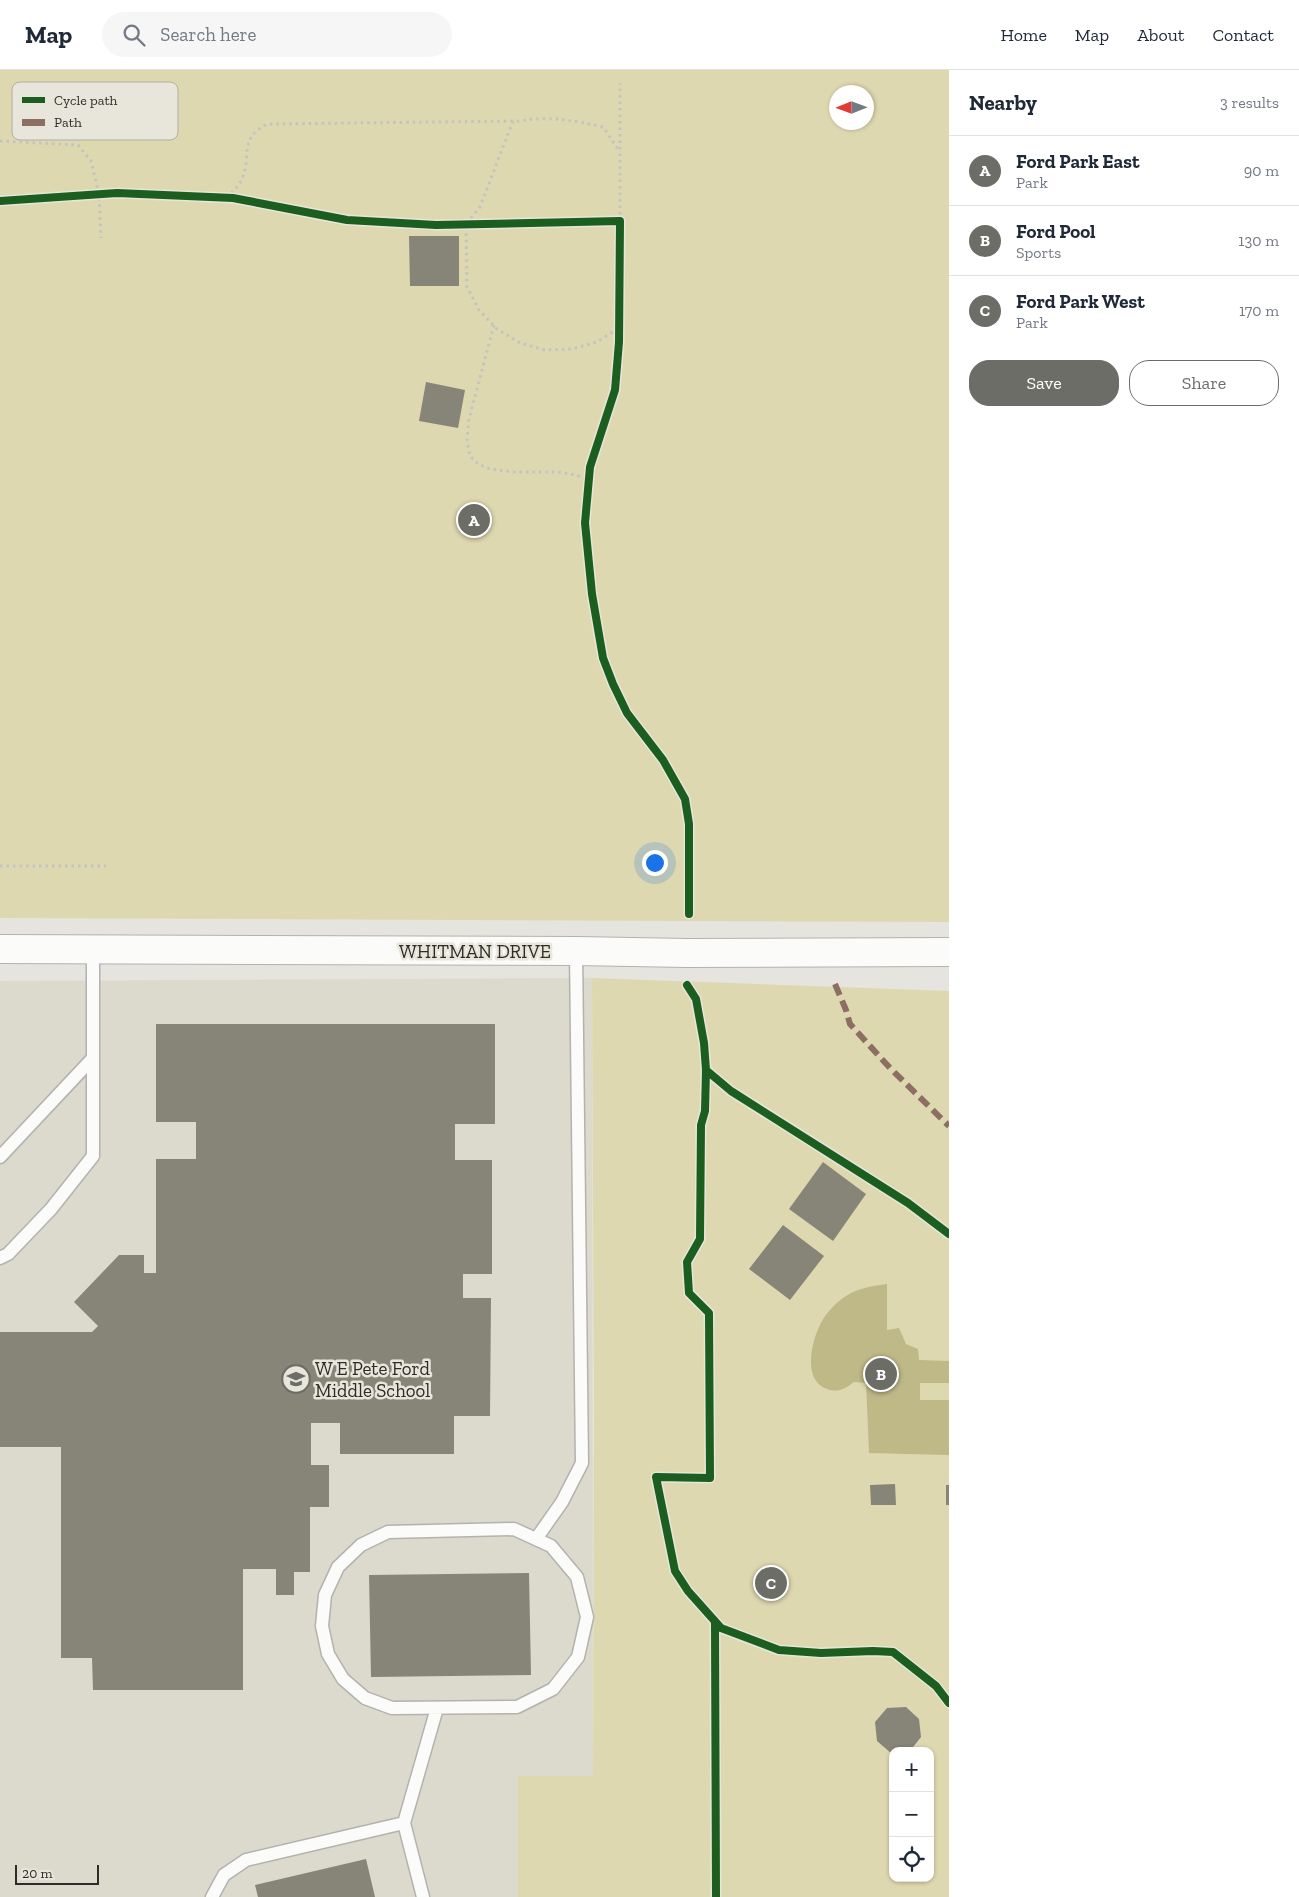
<!DOCTYPE html>
<html lang="en">
<head>
<meta charset="utf-8">
<style>
	:root { --surface:#fff; --page:#f6f6f7; --text:#1f2937; --muted:#747a83; --line:#e0e1e3; --accent:#6d6d68 }
	body { margin:0; font-family:"Zilla Slab",serif; background:var(--page); color:var(--text) }
	.controls { position:absolute; right:15px; bottom:15px; display:grid; overflow:hidden; border-radius:10px; box-shadow:0 1px 4px #0004 }
	.controls button { width:45px; height:45px; display:grid; place-items:center; padding:0; border:0; border-bottom:1px solid var(--line); background:var(--surface); color:var(--text); font:25px sans-serif }
	.compass { position:absolute; left:829px; top:15px; width:45px; height:45px; border-radius:50%; background:var(--surface); box-shadow:0 1px 4px #0004; rotate:269deg }
	.scale { position:absolute; left:15px; bottom:12px; width:84px; box-sizing:border-box; padding-left:5px; border:2px solid #2d2d28; border-top:0; font-size:14px; line-height:18px; white-space:nowrap; color:#2d2d28; -webkit-text-stroke:4px #e8e6db; paint-order:stroke }
	.you { position:absolute; left:654px; top:792px; width:18px; height:18px; margin:-12px; border:4px solid #fff; border-radius:50%; background:#1a73e8; box-shadow:0 0 0 8px #1a73e833 }
	.badge { display:grid; place-items:center; width:32px; height:32px; border-radius:50%; background:var(--accent); color:#fff; font-size:16px; font-weight:700 }
	.pin { position:absolute; translate:-50% -50%; border:2px solid #fff; box-shadow:0 1px 5px #0006 }
	.list { margin:0; padding:0; list-style:none }
	h2 { display:flex; justify-content:space-between; align-items:center; height:65px; margin:0; padding:0 20px; font-size:21px }
	h2 small { font-size:16px; font-weight:400; color:var(--muted) }
	.list li { display:grid; grid-template-columns:32px 1fr auto; gap:15px; align-items:center; box-sizing:border-box; height:70px; padding:0 20px; border-top:1px solid var(--line) }
	.list b { display:block; font-size:19px; white-space:nowrap }
	.list p { margin:0; font-size:16px; white-space:nowrap; color:var(--muted) }
	.list em { font-size:16px; font-style:normal; color:var(--muted) }
	.actions { display:flex; gap:10px; padding:15px 20px }
	.actions a { flex:1; padding:11px 0; border:1px solid var(--accent); border-radius:20px; text-align:center; font-size:18px; color:var(--accent) }
	.actions .main { background:var(--accent); color:#fff }
	.icon { flex:none; width:28px; height:28px; fill:none; stroke:currentColor; stroke-width:2; stroke-linecap:round; stroke-linejoin:round }
	.map { position:relative; flex:none; width:949px; height:1827px; overflow:hidden }
	header { display:flex; align-items:center; gap:30px; box-sizing:border-box; height:70px; padding:0 25px; background:var(--surface); border-bottom:1px solid var(--line) }
	header strong { font-size:24px }
	nav { display:flex; gap:28px; margin-inline-start:auto; font-size:18px }
	.search { width:350px; height:45px; background:var(--page); display:flex; align-items:center; gap:12px; box-sizing:border-box; padding:0 18px; border-radius:28px; color:var(--muted); font-size:19px }
	main { display:flex }
	aside { flex:1; background:var(--surface) }
	.map>svg:first-child { display:block }
	.built { fill:#dbdacd }
	.green { fill:#ded8b0; fill-rule:evenodd }
	.water { fill:#bfb887 }
	.building { fill:#878578 }
	.lines { fill:none; stroke-linecap:round; stroke-linejoin:round }
	.lane-casing { stroke:#b4b2ae; stroke-width:15 }
	.secondary-casing { stroke:#b4b2ae; stroke-width:30 }
	.path { stroke:#c4c3c1; stroke-width:3; stroke-dasharray:2.5 4; stroke-linecap:butt }
	.lane { stroke:#fbfbfa; stroke-width:12 }
	.secondary { stroke:#fbfbfa; stroke-width:28 }
	.quiet { stroke:#8d6e63; stroke-width:6; stroke-dasharray:12 6; stroke-linecap:butt }
	.cycleway-casing { stroke:#e8e6db; stroke-width:11 }
	.cycleway { stroke:#1b5e20; stroke-width:8 }
	.labels { text-anchor:middle; dominant-baseline:central; stroke-width:5; stroke-linejoin:round; paint-order:stroke }
	.street-label { font-size:19px; fill:#2d2d28; stroke:#e8e6db }
	.poi-label { font-size:19px; fill:#2d2d28; stroke:#e8e6db; text-anchor:start }
	.key { fill:#e8e6db; stroke:#b0aea5; stroke-width:1 }
	.key-label { font-size:14px; fill:#2d2d28 }
</style>
</head>
<body>
<header>
<strong>Map</strong>
<div class="search"><svg class="icon" aria-label="search" viewBox="0 0 24 24"><circle cx="10" cy="10" r="6"/><path d="M15 15l6 6"/></svg>Search here</div>
<nav><a>Home</a><a>Map</a><a>About</a><a>Contact</a></nav>
</header>
<main>
<div class="map">
<svg width="949" height="1827" viewBox="0 0 949 1827">
	<rect width="100%" height="100%" fill="#e5e4de"/>
	<path class="built" d="M 592,908 L 593,1706 L 518,1707 L 518,1827 L 0,1827 L 0,911 Z"/>
	<path class="green" d="M 0,0 L 949,0 L 949,852 L 0,848 ZM 836,22 L 866,22 L 866,52 L 836,52 Z
		M 592,908 L 949,921 L 949,1827 L 518,1827 L 518,1706 L 593,1706 L 594,1346 ZM 893,1681 L 930,1681 L 930,1808 L 893,1808 Z"/>
	<path class="water" d="M 887,1214 L 887,1260 L 899,1258 L 906,1274 L 918,1279 L 919,1290 L 949,1291 L 949,1313 L 920,1313 L 920,1330 L 949,1330 L 949,1385 L 869,1383 L 866,1313 L 854,1312 C 845,1319 838,1323 827,1319 C 803,1311 811,1274 819,1257 C 824,1245 835,1233 846,1226 C 858,1218 873,1216 887,1214 Z"/>
	<path class="building" d="M 409,166 L 459,166 L 459,216 L 410,216 Z
		M 426,312 L 465,320 L 458,358 L 419,351 Z
		M 156,954 L 495,954 L 495,1054 L 455,1054 L 455,1090 L 492,1090 L 492,1204 L 463,1204 L 463,1228 L 491,1228 L 490,1346 L 454,1346 L 454,1384 L 340,1384 L 340,1353 L 311,1353 L 311,1395 L 329,1395 L 329,1437 L 310,1437 L 310,1502 L 294,1502 L 294,1525 L 276,1525 L 276,1499 L 243,1499 L 243,1620 L 93,1620 L 92,1588 L 61,1588 L 61,1377 L 0,1377 L 0,1262 L 92,1262 L 98,1256 L 74,1232 L 119,1185 L 144,1185 L 144,1203 L 156,1203 L 156,1089 L 196,1089 L 196,1052 L 156,1052 Z
		M 823,1092 L 866,1124 L 833,1171 L 789,1139 Z
		M 783,1155 L 824,1186 L 790,1230 L 749,1199 Z
		M 895,1414 L 896,1435 L 871,1435 L 870,1415 Z
		M 946,1415 L 949,1415 L 949,1435 L 946,1435 Z
		M 529,1503 L 531,1605 L 371,1607 L 369,1505 Z
		M 906,1637 L 919,1649 L 921,1667 L 910,1681 L 893,1681 L 893,1683 L 891,1683 L 877,1671 L 875,1652 L 887,1638 Z
		M 366,1789 L 375,1827 L 258,1827 L 255,1815 Z"/>
	<g class="lines">
		<defs>
			<path id="lane" d="M 0,1087 L 92,989
				M 0,1188 L 8,1184 L 51,1139 L 93,1086 L 93,879
				M 514,1459 L 551,1476 L 577,1507 L 587,1547 L 578,1587 L 553,1619 L 517,1637 L 392,1638 L 365,1628 L 343,1609 L 328,1584 L 322,1556 L 325,1525 L 338,1497 L 361,1475 L 388,1462 Z
				M 536,1469 L 562,1432 L 582,1393 L 576,881
				M 212,1827 L 224,1805 L 246,1790 L 404,1753
				M 423,1827 L 404,1753 L 437,1638"/>
			<path id="secondary" d="M 0,879 L 576,881 L 687,883 L 949,882"/>
		</defs>
		<use href="#lane" class="lane-casing"/>
		<use href="#secondary" class="secondary-casing"/>
		<path class="path" d="M 513,51 L 480,137 L 466,154 L 467,217 L 479,240 L 497,259 L 520,273 L 545,280 L 572,279 L 597,272 L 619,258
			M 0,71 L 78,75 L 91,91 L 99,124 L 101,168
			M 227,128 C 232,122 239,116 242,109 C 252,85 238,69 267,54 L 519,51 C 551,46 571,50 603,57 L 620,82
			M 620,151 L 620,13
			M 494,255 L 469,349 L 467,370 L 470,386 L 478,394 L 490,399 L 512,402 L 558,402 L 576,405 L 589,411
			M 0,796 L 106,796"/>
		<use href="#lane" class="lane"/>
		<use href="#secondary" class="secondary"/>
		<path class="quiet" d="M 835,914 L 846,940 L 850,954 L 890,998 L 949,1056"/>
		<defs>
			<path id="cycleway" d="M 0,131 L 117,123 L 233,128 L 347,150 L 436,155 L 620,151 L 619,272 L 615,320 L 590,397 L 585,453 L 592,524 L 603,588 L 613,614 L 627,643 L 663,690 L 685,729 L 689,754 L 689,844
				M 687,915 L 696,929 L 704,973 L 706,1000 L 705,1041 L 701,1055 L 700,1169 L 687,1192 L 689,1223 L 709,1243 L 710,1408 L 656,1407 L 675,1501 L 688,1521 L 721,1558 L 779,1580 L 821,1583 L 873,1581 L 893,1582 L 936,1616 L 949,1633
				M 706,1000 L 731,1021 L 908,1133 L 949,1164
				M 715,1553 L 716,1827"/>
		</defs>
		<use href="#cycleway" class="cycleway-casing"/>
		<use href="#cycleway" class="cycleway"/>
	</g>
	<defs>
		<symbol id="school-ring" viewBox="-11 -11 22 22"><circle r="9.5" fill="#e8e6db" stroke="#6d6d68" stroke-width="1.5"/><path d="M0-5L7-2L0 1L-7-2ZM-4 1L0 2.5L4 1V4Q0 6-4 4Z" fill="#6d6d68"/></symbol>
	</defs>
	<g fill-rule="evenodd">
		<use href="#school-ring" x="280" y="1293" width="32" height="32"/>
	</g>
	<g class="labels">
		<g class="street-label">
			<text x="475" y="881">WHITMAN DRIVE</text>
		</g>
		<g class="poi-label">
			<text x="315" y="1298">W E Pete Ford<tspan x="315" dy="22">Middle School</tspan></text>
		</g>
	</g>
	<rect x="12" y="12" width="166" height="58" rx="8" class="key"/>
	<rect x="22" y="27" width="23" height="6" fill="#1b5e20"/>
	<rect x="22" y="49" width="23" height="7" fill="#8d6e63"/>
	<g class="key-label">
		<text x="54" y="35">Cycle path</text>
		<text x="54" y="57">Path</text>
	</g>
</svg>
<div class="controls">
<button>+</button>
<button>−</button>
<button><svg class="icon" aria-label="locate" viewBox="0 0 24 24"><circle cx="12" cy="12" r="6"/><path d="M12 2v4M12 18v4M2 12h4M18 12h4"/></svg></button>
</div>
<svg class="compass" viewBox="-18 -18 36 36"><path d="M0-13l5 13h-10z" fill="#e53935"/><path d="M0 13l5-13h-10z" fill="#747a83"/></svg>
<div class="scale">20 m</div>
<div class="you"></div>
<div class="pin badge" style="left:474px;top:450px">A</div>
<div class="pin badge" style="left:881px;top:1304px">B</div>
<div class="pin badge" style="left:771px;top:1513px">C</div>
</div>
<aside>
<h2>Nearby<small>3 results</small></h2>
<ul class="list">
<li><span class="badge">A</span><div><b>Ford Park East</b><p>Park</p></div><em>90 m</em></li>
<li><span class="badge">B</span><div><b>Ford Pool</b><p>Sports</p></div><em>130 m</em></li>
<li><span class="badge">C</span><div><b>Ford Park West</b><p>Park</p></div><em>170 m</em></li>
</ul>
<div class="actions"><a class="main">Save</a><a>Share</a></div>
</aside>
</main>
</body>
</html>
